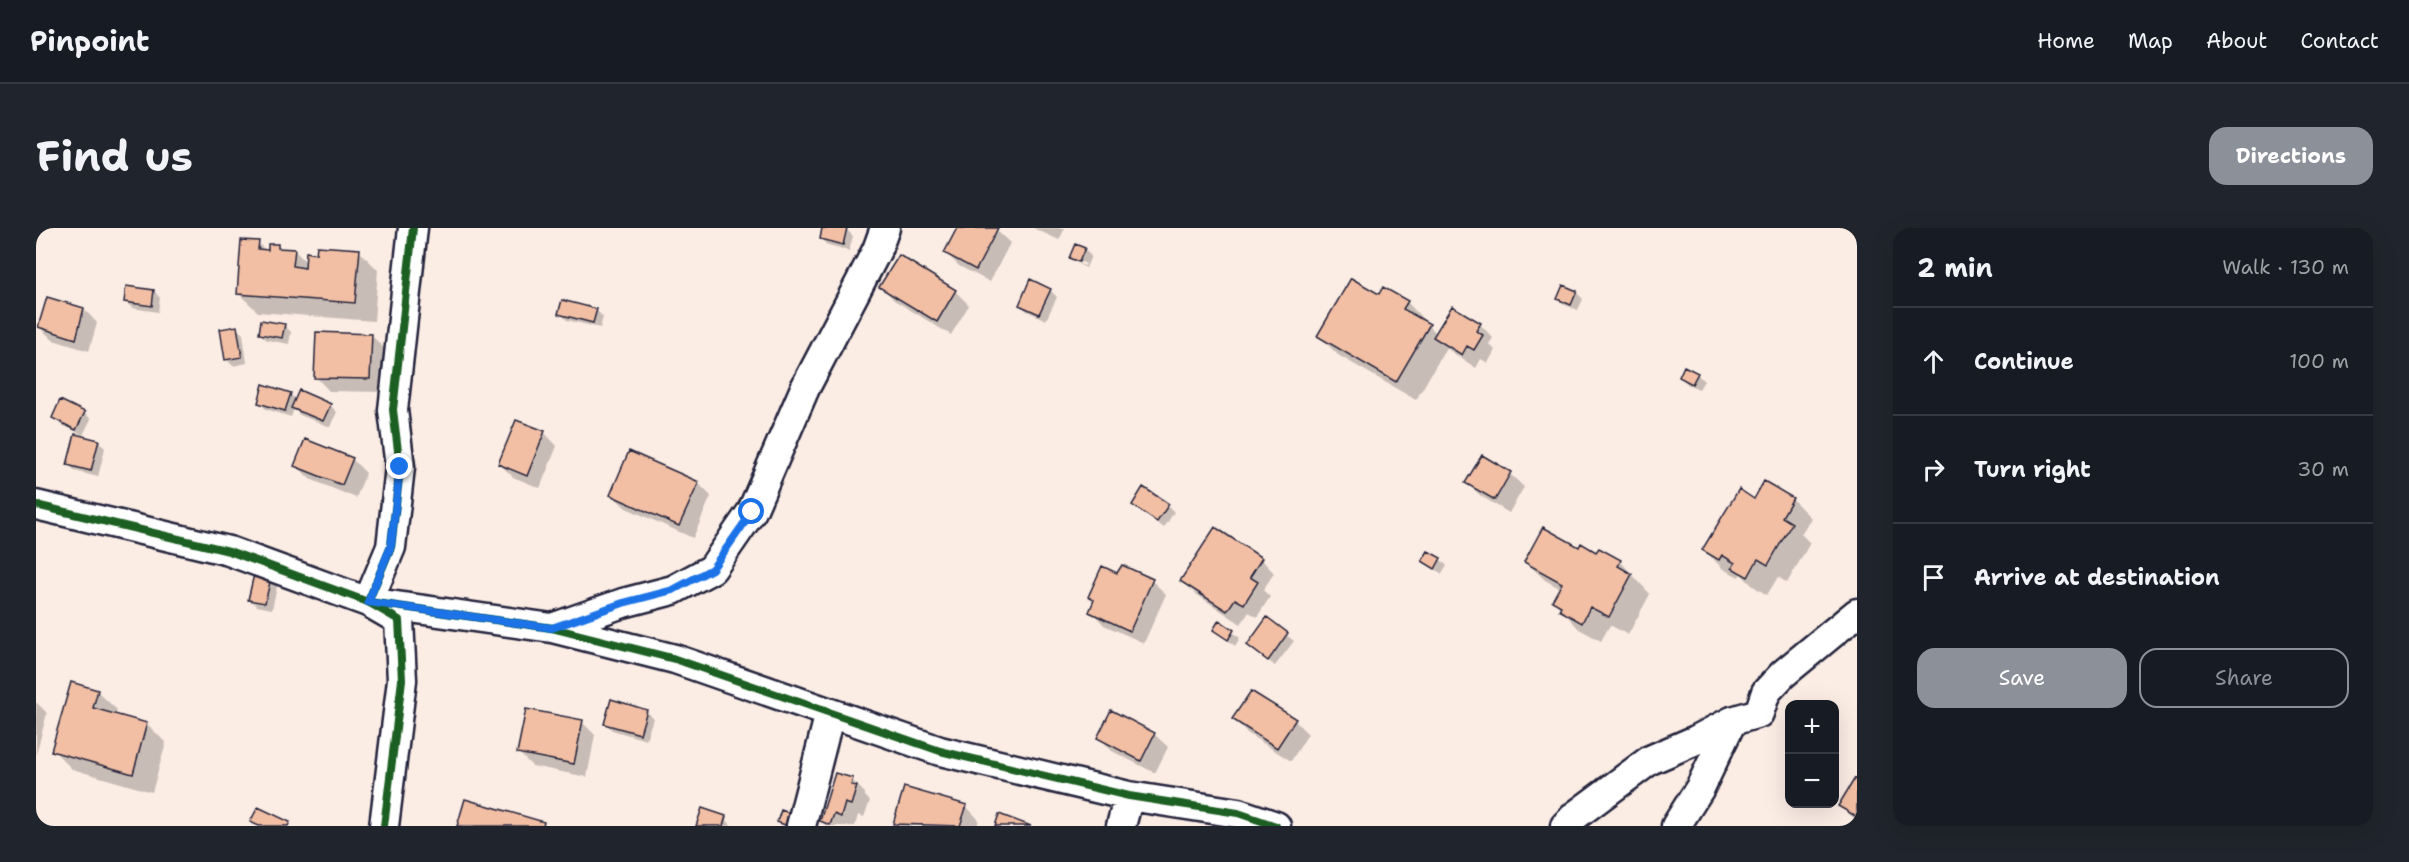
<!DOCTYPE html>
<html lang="en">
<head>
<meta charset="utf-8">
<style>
	:root { --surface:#171b24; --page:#20242c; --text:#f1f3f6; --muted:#9ea1a6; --line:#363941; --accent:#8c9099 }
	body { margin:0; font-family:"Shantell Sans",sans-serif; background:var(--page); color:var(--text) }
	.controls { position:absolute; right:18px; bottom:18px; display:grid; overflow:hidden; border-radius:12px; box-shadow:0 6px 24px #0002 }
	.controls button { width:54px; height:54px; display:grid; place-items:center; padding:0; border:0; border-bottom:2px solid var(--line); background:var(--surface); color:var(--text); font:30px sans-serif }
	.stop { position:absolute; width:18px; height:18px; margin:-14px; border:4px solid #1a73e8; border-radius:50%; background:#fff }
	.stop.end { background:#1a73e8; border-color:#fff; box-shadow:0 2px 6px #0008 }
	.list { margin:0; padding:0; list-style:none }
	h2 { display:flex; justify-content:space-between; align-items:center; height:78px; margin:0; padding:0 24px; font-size:26px }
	h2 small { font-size:20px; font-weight:400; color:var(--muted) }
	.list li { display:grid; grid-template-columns:39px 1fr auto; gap:18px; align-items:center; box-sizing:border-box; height:108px; padding:0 24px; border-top:2px solid var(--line) }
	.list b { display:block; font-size:22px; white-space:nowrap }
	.list em { font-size:20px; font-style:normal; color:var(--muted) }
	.actions { display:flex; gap:12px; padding:18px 24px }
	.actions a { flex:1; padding:14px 0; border:2px solid var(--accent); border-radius:18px; text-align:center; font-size:21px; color:var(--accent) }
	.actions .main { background:var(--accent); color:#fff }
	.icon { flex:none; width:33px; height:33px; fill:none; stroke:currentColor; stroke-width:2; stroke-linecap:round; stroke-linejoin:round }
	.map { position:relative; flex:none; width:1821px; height:598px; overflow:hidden; border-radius:18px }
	header { display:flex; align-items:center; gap:36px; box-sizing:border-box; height:84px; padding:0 30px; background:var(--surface); border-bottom:2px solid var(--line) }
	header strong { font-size:28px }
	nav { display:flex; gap:33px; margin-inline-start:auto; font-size:21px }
	.intro { display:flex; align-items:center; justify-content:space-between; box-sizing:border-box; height:144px; padding:0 36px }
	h1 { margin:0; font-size:42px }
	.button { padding:15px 27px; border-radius:18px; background:var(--accent); color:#fff; font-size:21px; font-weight:700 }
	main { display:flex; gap:36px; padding:0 36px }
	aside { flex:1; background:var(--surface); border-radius:18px; box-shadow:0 6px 24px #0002 }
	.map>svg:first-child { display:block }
	.shadow { fill:#0003; fill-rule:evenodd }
	.building { fill:#f2bfa4; stroke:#22223b; stroke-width:1.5 }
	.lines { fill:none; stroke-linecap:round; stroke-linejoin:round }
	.street-casing { stroke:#22223b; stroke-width:33 }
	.street { stroke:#fff; stroke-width:28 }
	.cycleway-casing { stroke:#fff; stroke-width:11 }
	.cycleway { stroke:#1b5e20; stroke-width:8 }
	.route { stroke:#1a73e8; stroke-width:8 }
</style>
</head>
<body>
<header>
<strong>Pinpoint</strong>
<nav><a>Home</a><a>Map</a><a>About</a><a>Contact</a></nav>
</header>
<div class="intro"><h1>Find us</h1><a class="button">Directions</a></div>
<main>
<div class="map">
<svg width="1821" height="598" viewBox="0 0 1821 598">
	<rect width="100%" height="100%" fill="#fbece4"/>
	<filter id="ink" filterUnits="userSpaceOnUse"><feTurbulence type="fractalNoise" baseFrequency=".0167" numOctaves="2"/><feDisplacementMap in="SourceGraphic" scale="12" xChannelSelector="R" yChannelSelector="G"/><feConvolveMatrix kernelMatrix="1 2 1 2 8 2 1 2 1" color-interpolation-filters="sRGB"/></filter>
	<g filter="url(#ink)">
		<path class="shadow" d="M 788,0 L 810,1 L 817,8 L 813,23 L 792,18 L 785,11 Z
			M 922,0 L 958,0 L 974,15 L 954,54 L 923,38 L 910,25 Z
			M 997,0 L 1029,0 L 1023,12 Z
			M 222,15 L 230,23 L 241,18 L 245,21 L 258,22 L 271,35 L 281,27 L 323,23 L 342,42 L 338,93 L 222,84 L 202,65 Z
			M 1048,21 L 1055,28 L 1050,40 L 1042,36 L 1035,30 ZM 1041,32 L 1050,36 L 1049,38 L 1041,35 Z
			M 863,29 L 919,63 L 933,77 L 915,107 L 858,72 L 845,58 Z
			M 1014,62 L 1021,69 L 1010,92 L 991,83 L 984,77 Z
			M 118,63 L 124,70 L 122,84 L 96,80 L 89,73 Z
			M 1540,64 L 1547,71 L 1542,82 L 1529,77 L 1522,70 Z
			M 1343,68 L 1371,74 L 1401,106 L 1444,96 L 1457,110 L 1453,116 L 1459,122 L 1452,135 L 1445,131 L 1440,140 L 1410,120 L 1380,172 L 1302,127 L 1283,108 Z
			M 48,81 L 61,95 L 53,123 L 17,112 L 3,99 Z
			M 560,82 L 567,89 L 564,100 L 531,92 L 524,85 Z
			M 248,97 L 255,104 L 253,116 L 231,112 L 224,106 Z
			M 200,100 L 207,106 L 211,135 L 197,138 L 190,131 Z
			M 335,107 L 349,121 L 347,164 L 293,163 L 280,149 Z
			M 1661,146 L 1668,153 L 1663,161 L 1651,156 L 1645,149 Z
			M 254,166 L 260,172 L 294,177 L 301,184 L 294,199 L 264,187 L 258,181 L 255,189 L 230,181 L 223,174 Z
			M 48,185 L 55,191 L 47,207 L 24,196 L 18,190 Z
			M 508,204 L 521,218 L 504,260 L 477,249 L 464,236 Z
			M 62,213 L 69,220 L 62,249 L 39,243 L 33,237 Z
			M 270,213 L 316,231 L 330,245 L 320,270 L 274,251 L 260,237 Z
			M 1446,229 L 1474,246 L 1488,259 L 1473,285 L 1445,268 L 1431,255 Z
			M 662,255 L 675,268 L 657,310 L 590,280 L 576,267 Z
			M 1756,271 L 1775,290 L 1765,306 L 1774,315 L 1751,355 L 1742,349 L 1731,367 L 1717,358 L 1705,346 L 1703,349 L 1687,341 L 1668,322 L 1718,273 Z
			M 1098,277 L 1132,278 L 1138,284 L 1128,300 Z
			M 1544,321 L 1584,333 L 1614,366 L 1592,407 L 1574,397 L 1565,413 L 1543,401 L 1518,373 L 1525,361 L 1509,352 L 1490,334 Z
			M 1225,331 L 1238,345 L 1227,362 L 1234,369 L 1221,389 L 1213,384 L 1205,396 L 1160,366 L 1146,353 Z
			M 1404,331 L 1411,338 L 1406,346 L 1388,333 Z
			M 1086,339 L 1116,353 L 1130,366 L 1108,415 L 1068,397 L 1055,383 L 1059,374 L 1054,369 L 1082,347 Z
			M 220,344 L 242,354 L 236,381 L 221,378 L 214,371 Z
			M 1231,392 L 1258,413 L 1239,438 L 1213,417 Z
			M 1184,394 L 1204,410 L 1199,418 L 1179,402 Z
			M 61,463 L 81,482 L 79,488 L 111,496 L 130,515 L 116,564 L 36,541 L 17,522 Z
			M 0,474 L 11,485 L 0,527 Z
			M 610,483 L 617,490 L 610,512 L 576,502 L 570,496 Z
			M 1198,491 L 1259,493 L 1272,506 L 1255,533 L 1211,505 Z
			M 546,494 L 559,507 L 551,549 L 496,538 L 482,524 Z
			M 1118,506 L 1132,519 L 1119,545 L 1076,523 L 1063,509 Z
			M 816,552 L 829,565 L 829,568 L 834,573 L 828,589 L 822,587 L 819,598 L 791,598 L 786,593 Z
			M 1821,553 L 1821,593 L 1804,578 Z
			M 930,578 L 943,592 L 941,598 L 861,598 L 859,596 Z
			M 689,590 L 696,598 L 661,598 Z"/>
		<path class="building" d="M 786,0 L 811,0 L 807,17 L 784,11 Z
			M 921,0 L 962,0 L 940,42 L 908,25 Z
			M 205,12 L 223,13 L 222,21 L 232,22 L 232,16 L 242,16 L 242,20 L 259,21 L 257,38 L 269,40 L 270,24 L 280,26 L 281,18 L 324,21 L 319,75 L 201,66 Z
			M 1039,16 L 1049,20 L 1043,34 L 1033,30 Z
			M 863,27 L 920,62 L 901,94 L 843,59 Z
			M 1315,50 L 1343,66 L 1347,59 L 1372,73 L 1367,81 L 1394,96 L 1360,154 L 1281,108 Z
			M 994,51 L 1015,61 L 1003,86 L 983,77 Z
			M 1527,57 L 1541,63 L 1535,77 L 1521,71 Z
			M 90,58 L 118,62 L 116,78 L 88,74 Z
			M 11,69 L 48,80 L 40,111 L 2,99 Z
			M 526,72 L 561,81 L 557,95 L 522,86 Z
			M 1416,78 L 1445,95 L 1440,103 L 1447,107 L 1438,122 L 1431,118 L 1426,127 L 1397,109 Z
			M 225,92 L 249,96 L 246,110 L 223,106 Z
			M 201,98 L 206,129 L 189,132 L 184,101 Z
			M 280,104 L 336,106 L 334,151 L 278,150 Z
			M 1648,138 L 1662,145 L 1656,156 L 1643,149 Z
			M 227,156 L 255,165 L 249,183 L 222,175 Z
			M 263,162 L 295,176 L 287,193 L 255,180 Z
			M 24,172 L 49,184 L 40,202 L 16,190 Z
			M 480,192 L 509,203 L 491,248 L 462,236 Z
			M 39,206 L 63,212 L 55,243 L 31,237 Z
			M 269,211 L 317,230 L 306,257 L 258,238 Z
			M 593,223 L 663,254 L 643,298 L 574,267 Z
			M 1446,227 L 1475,244 L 1459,272 L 1429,255 Z
			M 1728,253 L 1757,270 L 1746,289 L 1756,295 L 1732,337 L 1722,331 L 1712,349 L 1696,340 L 1699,335 L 1686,327 L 1683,332 L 1666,322 L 1703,261 L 1718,271 Z
			M 1107,259 L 1133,276 L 1121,294 L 1096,277 Z
			M 1179,299 L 1226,330 L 1214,349 L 1222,354 L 1208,376 L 1199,371 L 1191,383 L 1144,353 Z
			M 1507,299 L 1543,319 L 1545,315 L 1560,324 L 1563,320 L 1585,332 L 1582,338 L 1596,346 L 1573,389 L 1554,379 L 1546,395 L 1523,382 L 1525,378 L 1516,373 L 1526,355 L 1488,334 Z
			M 1392,323 L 1405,330 L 1399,341 L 1386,333 Z
			M 1086,337 L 1117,351 L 1094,403 L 1053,384 L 1058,372 L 1052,369 L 1066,338 L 1081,345 Z
			M 219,342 L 236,346 L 229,375 L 212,372 Z
			M 1231,389 L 1252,405 L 1232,433 L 1211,417 Z
			M 1183,392 L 1198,402 L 1192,412 L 1177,402 Z
			M 35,454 L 62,462 L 57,480 L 111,495 L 97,546 L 15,523 Z
			M 1215,463 L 1260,491 L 1241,520 L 1196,491 Z
			M 575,471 L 611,482 L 604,506 L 568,496 Z
			M 490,481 L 547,492 L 538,536 L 481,525 Z
			M 1075,482 L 1119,505 L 1105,533 L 1061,510 Z
			M 799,545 L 817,550 L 815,557 L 821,558 L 815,577 L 809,575 L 805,589 L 798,586 L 794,597 L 784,593 Z
			M 1819,550 L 1821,552 L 1821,589 L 1802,578 Z
			M 868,559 L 931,577 L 924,598 L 857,596 Z
			M 429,571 L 508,594 L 507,598 L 421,598 Z
			M 222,579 L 254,594 L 252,598 L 223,598 L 214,594 Z
			M 666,580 L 690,588 L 687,598 L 660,598 Z
			M 745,582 L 759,587 L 752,598 L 741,594 Z
			M 963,586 L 995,598 L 959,598 Z"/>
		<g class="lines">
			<defs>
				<path id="street" d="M 0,277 L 193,323 L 332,374 L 516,400 L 639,431 L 904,523 L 1093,568 L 1202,585 L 1240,598
					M 516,400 L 587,375 L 637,362 L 676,341 L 716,283 L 769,160 L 841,22 L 849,0
					M 348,598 L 366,452 L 363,392 L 332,374 L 355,319 L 364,239 L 357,182 L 377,0
					M 765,598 L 794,485
					M 1085,598 L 1093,568
					M 1529,598 L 1540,587 L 1614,532 L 1660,512 L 1696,493
					M 1640,598 L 1664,560 L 1696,493 L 1723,485 L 1730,464 L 1747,446 L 1821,385"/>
			</defs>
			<use href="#street" class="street-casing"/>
			<use href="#street" class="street"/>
			<defs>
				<path id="cycleway" d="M 0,277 L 193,323 L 332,374 L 516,400 L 639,431 L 904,523 L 1093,568 L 1202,585 L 1240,598
					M 348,598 L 366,452 L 363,392 L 332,374 L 355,319 L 364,239 L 357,182 L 377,0"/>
			</defs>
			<use href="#cycleway" class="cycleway-casing"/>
			<use href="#cycleway" class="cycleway"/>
		</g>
	</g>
	<g class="lines" filter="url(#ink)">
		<path class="route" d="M 364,239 L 355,318 L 332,374 L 516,400 L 587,375 L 637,362 L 676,341 L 716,284"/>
	</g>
</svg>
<div class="controls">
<button>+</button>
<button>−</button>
</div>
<div class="stop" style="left:716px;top:284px"></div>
<div class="stop end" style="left:364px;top:239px"></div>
</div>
<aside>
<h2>2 min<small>Walk · 130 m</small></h2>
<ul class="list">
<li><svg class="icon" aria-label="ahead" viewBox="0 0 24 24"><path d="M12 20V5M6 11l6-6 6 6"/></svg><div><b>Continue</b></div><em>100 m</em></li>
<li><svg class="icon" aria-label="right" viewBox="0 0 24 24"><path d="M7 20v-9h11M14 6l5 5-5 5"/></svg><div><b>Turn right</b></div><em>30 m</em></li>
<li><svg class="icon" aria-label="arrive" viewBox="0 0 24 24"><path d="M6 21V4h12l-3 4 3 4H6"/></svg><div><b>Arrive at destination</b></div></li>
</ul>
<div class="actions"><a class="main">Save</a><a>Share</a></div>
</aside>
</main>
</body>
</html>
